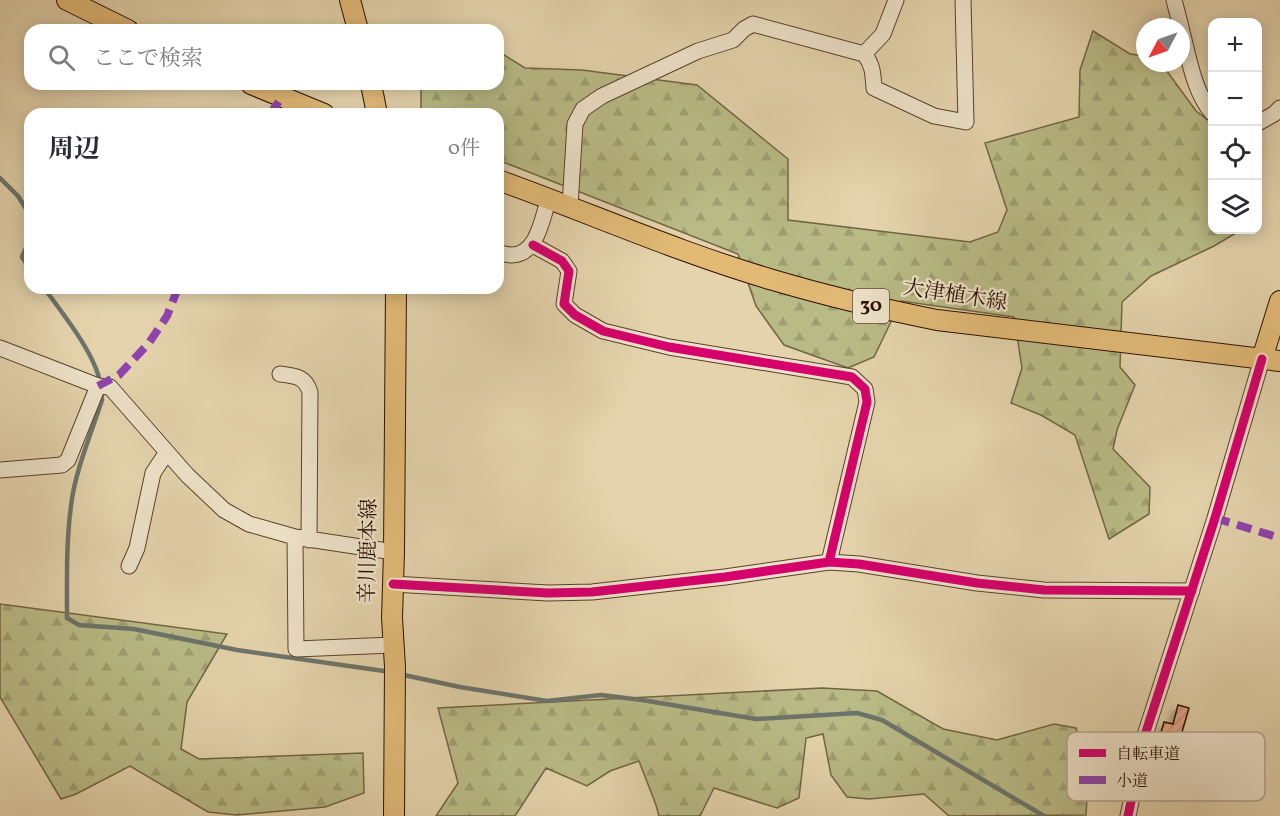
<!DOCTYPE html>
<html lang="ja">
<head>
<meta charset="utf-8">
<style>
	:root { --surface:#fff; --page:#f7f7f7; --text:#2b2b33; --muted:#7c7c81; --line:#e1e1e2 }
	body { margin:0; font-family:Vollkorn,"Noto Serif JP",serif; background:var(--page); color:var(--text) }
	.controls { position:absolute; right:18px; top:18px; display:grid; overflow:hidden; border-radius:12px; box-shadow:0 3px 15px #0003 }
	.controls button { width:54px; height:54px; display:grid; place-items:center; padding:0; border:0; border-bottom:2px solid var(--line); background:var(--surface); color:var(--text); font:30px sans-serif }
	.compass { position:absolute; left:1136px; top:18px; width:54px; height:54px; border-radius:50%; background:var(--surface); box-shadow:0 3px 15px #0003; rotate:229deg }
	.list { margin:0; padding:0; list-style:none }
	h2 { display:flex; justify-content:space-between; align-items:center; height:78px; margin:0; padding:0 24px; font-size:26px }
	h2 small { font-size:20px; font-weight:400; color:var(--muted) }
	.icon { flex:none; width:33px; height:33px; fill:none; stroke:currentColor; stroke-width:2; stroke-linecap:round; stroke-linejoin:round }
	.map { position:relative; flex:none; width:1280px; height:816px; overflow:hidden }
	.search { position:absolute; background:var(--surface); box-shadow:0 3px 15px #0003; left:24px; top:24px; width:480px; height:66px; display:flex; align-items:center; gap:15px; box-sizing:border-box; padding:0 21px; border-radius:18px; color:var(--muted); font-size:22px }
	.panel { position:absolute; background:var(--surface); box-shadow:0 3px 15px #0003; left:24px; top:108px; width:480px; height:186px; border-radius:18px }
	.map>svg:first-child { display:block }
	.forest { fill:url(#forest-firs); stroke:#726543; stroke-width:1.5 }
	.lines { fill:none; stroke-linecap:round; stroke-linejoin:round }
	.stream { stroke:#6c746a; stroke-width:4.5 }
	.building { fill:url(#building-hatch); stroke:#2c0f00; stroke-width:1.5; filter:url(#shadow) }
	.minor-casing { stroke:#5a402b; stroke-width:17 }
	.major-casing { stroke:#2c0f00; stroke-width:22 }
	.minor { stroke:#ede2c9; stroke-width:15 }
	.major { stroke:#e2ba76; stroke-width:20 }
	.quiet { stroke:#8e44ad; stroke-width:8; stroke-dasharray:15 8; stroke-linecap:butt }
	.cycleway-casing { stroke:#ede2c9; stroke-width:13 }
	.cycleway { stroke:#d6006c; stroke-width:9 }
	.labels { text-anchor:middle; dominant-baseline:central; stroke-width:4.5; stroke-linejoin:round; paint-order:stroke }
	.shield { fill:#ede2c9; stroke:#664e3c; stroke-width:1.5 }
	.shield-label { font-size:20px; font-weight:bold; fill:#2c0f00 }
	.street-label { font-size:21px; fill:#2c0f00; stroke:#ede2c9 }
	.key { fill:#ede2c9; stroke:#b3a38d; stroke-width:1.5 }
	.key-label { font-size:16px; fill:#2c0f00 }
</style>
</head>
<body>
<div class="map">
<svg width="1280" height="816" viewBox="0 0 1280 816">
	<defs>
		<pattern id="forest-firs" width="22" height="20" patternUnits="userSpaceOnUse" patternTransform="scale(1.5)"><rect width="22" height="20" fill="#b9bb86"/><path d="M5 1l3.5 6h-7zM16 11l3.5 6h-7z" fill="#9fa072"/></pattern>
		<pattern id="building-hatch" width="6" height="6" patternUnits="userSpaceOnUse" patternTransform="scale(1.5)"><rect width="6" height="6" fill="#e4a58b"/><path d="M-1 1l2-2M0 6l6-6M5 7l2-2" fill="none" stroke="#c48d76"/></pattern>
		<filter id="shadow"><feDropShadow dx="-5.5" dy="5.5" stdDeviation="3" flood-color="#0004"/></filter>
	</defs>
	<rect width="100%" height="100%" fill="#e4d3ac"/>
	<filter id="stains"><feTurbulence type="fractalNoise" baseFrequency=".00333" numOctaves="4"/><feColorMatrix values="0 0 0 0 .2 0 0 0 0 .09 0 0 0 0 .02 0 0 0 .5 -.17"/></filter>
	<radialGradient id="worn" r=".72"><stop offset=".6" stop-color="#630" stop-opacity="0"/><stop offset="1" stop-color="#630" stop-opacity=".3"/></radialGradient>
	<path class="forest" d="M 1093,31 L 1130,54 L 1145,56 L 1145,63 L 1161,63 L 1196,111 L 1212,123 L 1212,230 L 1241,230 L 1214,246 L 1151,276 L 1122,302 L 1120,367 L 1135,385 L 1117,430 L 1113,449 L 1150,487 L 1149,514 L 1109,539 L 1075,435 L 1041,415 L 1011,403 L 1022,368 L 1014,317 L 901,301 L 874,357 L 848,368 L 784,345 L 756,306 L 738,254 L 498,160 L 498,114 L 421,114 L 421,84 L 498,84 L 498,51 L 525,68 L 582,70 L 697,85 L 788,159 L 788,220 L 970,242 L 998,232 L 1007,210 L 985,143 L 1079,117 L 1080,70 Z
		M 0,604 L 227,634 L 187,702 L 181,749 L 199,759 L 363,753 L 364,793 L 325,807 L 237,815 L 208,812 L 130,766 L 76,794 L 61,799 L 0,697 Z
		M 822,688 L 877,691 L 943,729 L 997,740 L 1054,724 L 1076,728 L 1088,778 L 1086,815 L 949,816 L 924,794 L 869,799 L 847,797 L 831,775 L 823,734 L 806,738 L 799,798 L 777,808 L 714,788 L 700,816 L 659,816 L 656,805 L 639,761 L 610,771 L 587,786 L 546,768 L 515,816 L 436,816 L 458,783 L 438,708 Z"/>
	<g class="lines">
		<path class="stream" d="M 0,178 L 18,196 L 30,215
			M 30,239 L 22,257 L 30,269
			M 44,288 C 61,311 96,355 100,383
			M 101,391 L 102,400 C 91,434 75,471 71,506 C 66,543 67,581 67,618 L 79,625 L 134,629 L 237,650 L 391,672
			M 399,674 L 460,687 L 547,701 L 601,695 L 642,700 L 756,719 L 857,713 L 882,720 L 1044,816"/>
	</g>
	<path class="building" d="M 1178,705 L 1189,708 L 1177,749 L 1158,743 L 1164,722 L 1173,724 Z"/>
	<g class="lines">
		<defs>
			<path id="minor" d="M 1174,0 L 1181,27
				M 1181,28 C 1189,57 1193,90 1212,113
				M 864,54 C 873,64 873,75 874,88 L 934,116 L 966,122 L 963,0
				M 1258,123 L 1274,114 L 1280,108
				M 570,206 L 575,124 L 583,109 L 602,96 L 698,51 L 733,40 L 744,29 L 753,24 L 864,54 L 883,34 L 896,0
				M 533,245 L 562,261 L 569,271 L 564,304 L 575,315 L 603,331 L 669,347 L 852,377 L 865,389 L 867,402 L 829,562
				M 498,253 C 502,253 508,255 512,255 C 538,254 542,218 549,198
				M 0,348 L 98,386 L 110,387 L 187,475 L 224,510 L 249,524 L 295,537 L 394,552
				M 280,374 C 295,376 305,376 310,392 L 309,540
				M 0,470 L 62,465 L 68,460 L 98,386
				M 295,537 L 296,649 L 393,645
				M 129,566 L 137,548 L 153,473 L 167,452
				M 393,584 L 548,593 L 592,592 L 725,577 L 829,562 L 859,564 L 977,583 L 1044,590 L 1192,591
				M 1128,816 L 1145,735 L 1215,518 L 1262,359"/>
			<path id="major" d="M 67,0 L 128,30
				M 350,0 L 358,30
				M 251,84 L 324,114
				M 371,84 L 377,114
				M 498,180 C 590,213 680,253 773,280 C 827,296 882,309 937,320 L 1280,361
				M 1262,359 L 1280,301
				M 394,816 L 395,667 L 392,618 L 394,552 L 396,288"/>
		</defs>
		<use href="#minor" class="minor-casing"/>
		<use href="#major" class="major-casing"/>
		<use href="#minor" class="minor"/>
		<use href="#major" class="major"/>
		<path class="quiet" d="M 270,114 L 282,97
			M 98,386 L 119,375 L 149,343 L 167,316 L 178,288
			M 1215,518 L 1280,538"/>
		<defs>
			<path id="cycleway" d="M 533,245 L 562,261 L 569,271 L 564,304 L 575,315 L 603,331 L 669,347 L 852,377 L 865,389 L 867,402 L 829,562
				M 393,584 L 548,593 L 592,592 L 725,577 L 829,562 L 859,564 L 977,583 L 1044,590 L 1192,591
				M 1128,816 L 1145,735 L 1215,518 L 1262,359"/>
		</defs>
		<use href="#cycleway" class="cycleway-casing"/>
		<use href="#cycleway" class="cycleway"/>
	</g>
	<g class="labels">
		<rect class="shield" x="853" y="289" width="36" height="34" rx="4.5"/>
		<g class="shield-label">
			<text x="871" y="306">30</text>
		</g>
		<g class="street-label">
			<text transform="translate(955 296) rotate(9)">大津植木線</text>
			<text transform="translate(369 551) rotate(-89)">辛川鹿本線</text>
		</g>
	</g>
	<rect x="1067" y="732" width="198" height="69" rx="9" class="key"/>
	<rect x="1079" y="749" width="27" height="8" fill="#d6006c"/>
	<rect x="1079" y="776" width="27" height="8" fill="#8e44ad"/>
	<g class="key-label">
		<text x="1116" y="759">自転車道</text>
		<text x="1116" y="786">小道</text>
	</g>
	<rect width="100%" height="100%" filter="url(#stains)"/>
	<rect width="100%" height="100%" fill="url(#worn)"/>
</svg>
<div class="controls">
<button>+</button>
<button>−</button>
<button><svg class="icon" aria-label="locate" viewBox="0 0 24 24"><circle cx="12" cy="12" r="6"/><path d="M12 2v4M12 18v4M2 12h4M18 12h4"/></svg></button>
<button><svg class="icon" aria-label="layers" viewBox="0 0 24 24"><path d="M12 4l9 5-9 5-9-5zM3 14l9 5 9-5"/></svg></button>
</div>
<svg class="compass" viewBox="-18 -18 36 36"><path d="M0-13l5 13h-10z" fill="#e53935"/><path d="M0 13l5-13h-10z" fill="#7c7c81"/></svg>
<div class="search"><svg class="icon" aria-label="search" viewBox="0 0 24 24"><circle cx="10" cy="10" r="6"/><path d="M15 15l6 6"/></svg>ここで検索</div>
<section class="panel">
<h2>周辺<small>0件</small></h2>
<ul class="list">
</ul>
</section>
</div>
</body>
</html>
